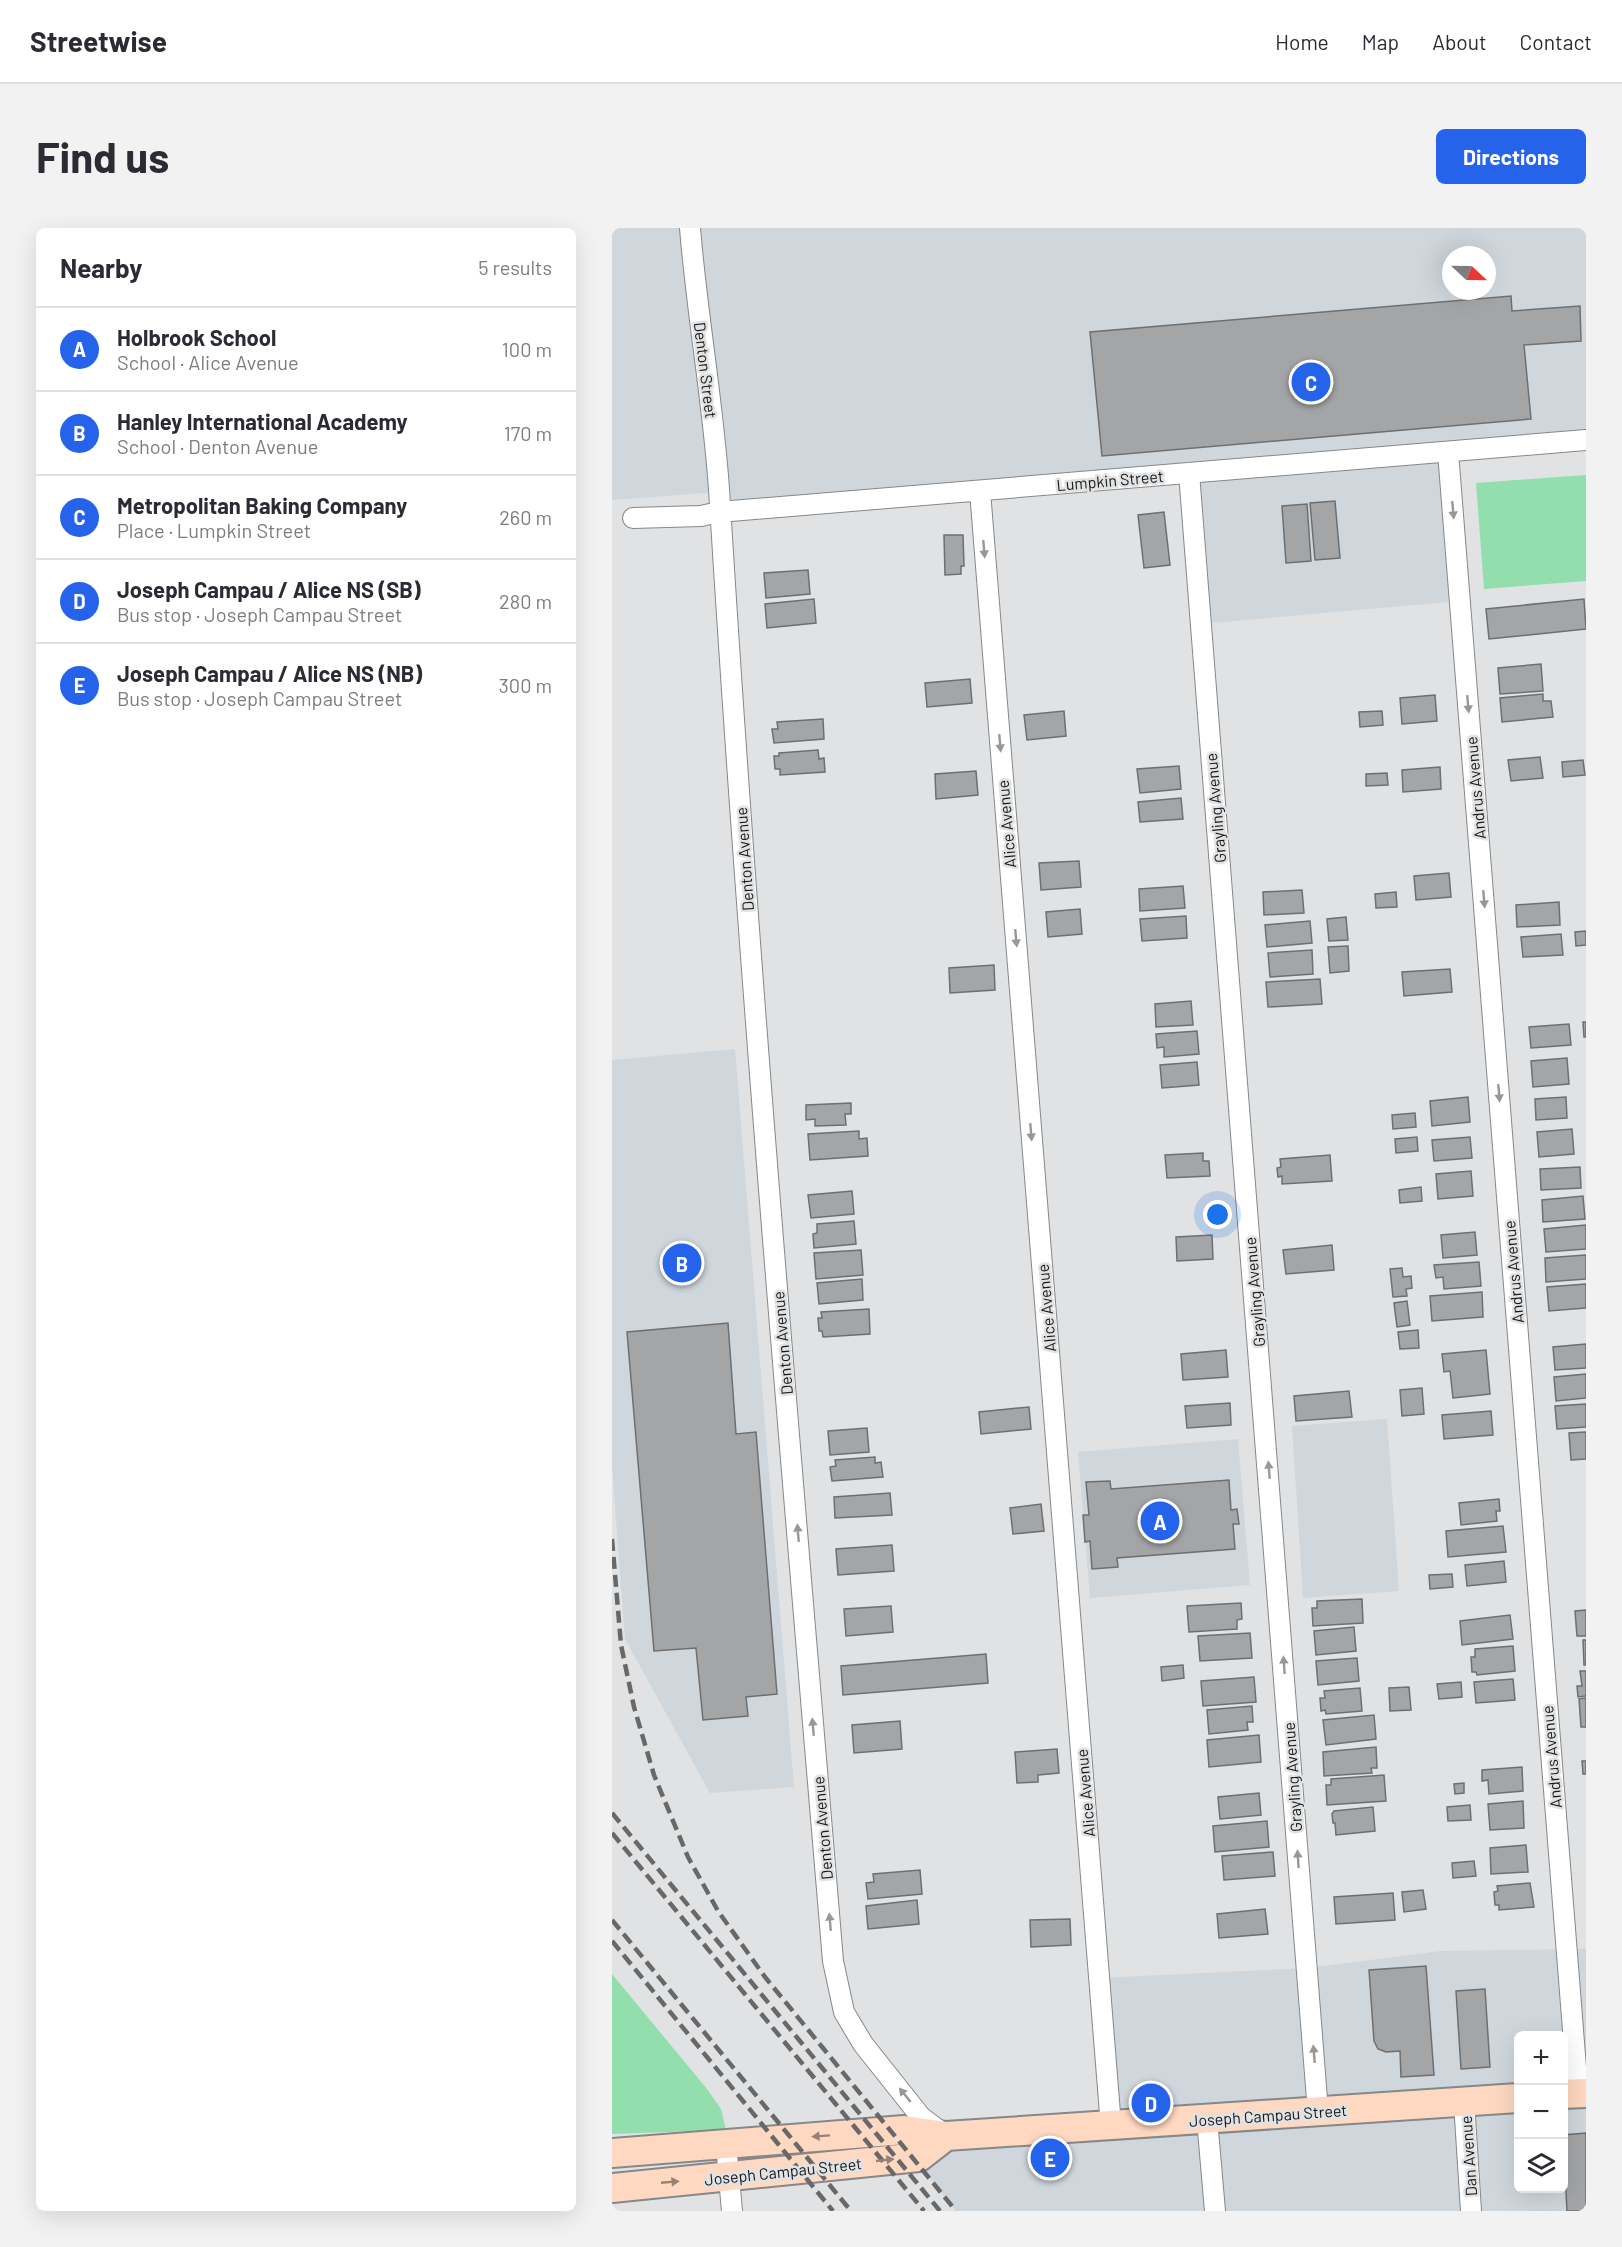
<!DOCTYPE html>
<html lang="en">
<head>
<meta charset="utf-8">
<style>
	:root { --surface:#fff; --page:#f2f2f3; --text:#2b2b33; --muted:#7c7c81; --line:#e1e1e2; --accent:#2563eb }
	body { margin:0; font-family:Barlow,sans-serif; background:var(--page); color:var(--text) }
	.controls { position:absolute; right:18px; bottom:18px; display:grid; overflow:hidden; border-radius:9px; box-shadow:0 6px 24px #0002 }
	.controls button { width:54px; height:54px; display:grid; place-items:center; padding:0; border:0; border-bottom:2px solid var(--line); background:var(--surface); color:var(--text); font:30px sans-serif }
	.compass { position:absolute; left:830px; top:18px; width:54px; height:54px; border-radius:50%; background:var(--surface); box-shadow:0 6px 24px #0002; rotate:112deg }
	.you { position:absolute; left:606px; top:987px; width:21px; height:21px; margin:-15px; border:4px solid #fff; border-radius:50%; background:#1a73e8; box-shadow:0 0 0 9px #1a73e833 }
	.badge { display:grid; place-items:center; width:39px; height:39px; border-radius:50%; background:var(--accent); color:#fff; font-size:20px; font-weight:700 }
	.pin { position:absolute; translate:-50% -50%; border:3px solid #fff; box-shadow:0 2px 6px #0006 }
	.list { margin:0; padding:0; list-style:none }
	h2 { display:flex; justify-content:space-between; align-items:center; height:78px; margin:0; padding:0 24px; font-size:26px }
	h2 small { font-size:20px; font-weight:400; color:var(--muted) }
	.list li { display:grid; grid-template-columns:39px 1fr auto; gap:18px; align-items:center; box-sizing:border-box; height:84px; padding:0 24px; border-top:2px solid var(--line) }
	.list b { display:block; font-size:22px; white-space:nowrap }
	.list p { margin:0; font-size:20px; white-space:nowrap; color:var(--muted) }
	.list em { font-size:20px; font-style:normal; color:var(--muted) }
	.icon { flex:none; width:33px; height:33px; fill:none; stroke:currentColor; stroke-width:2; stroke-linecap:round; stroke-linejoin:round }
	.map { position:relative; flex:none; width:974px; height:1983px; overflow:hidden; border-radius:9px }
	header { display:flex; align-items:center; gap:36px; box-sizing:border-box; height:84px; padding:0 30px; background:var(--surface); border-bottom:2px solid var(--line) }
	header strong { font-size:28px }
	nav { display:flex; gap:33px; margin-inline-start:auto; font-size:21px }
	.intro { display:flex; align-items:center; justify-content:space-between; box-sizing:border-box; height:144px; padding:0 36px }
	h1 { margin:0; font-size:42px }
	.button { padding:15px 27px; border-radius:9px; background:var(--accent); color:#fff; font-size:21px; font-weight:700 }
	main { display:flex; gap:36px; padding:0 36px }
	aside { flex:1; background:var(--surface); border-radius:9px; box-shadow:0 6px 24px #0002 }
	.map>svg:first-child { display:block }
	.built { fill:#cfd7dd; fill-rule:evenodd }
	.green { fill:#92dfad }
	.building { fill:#a4a5a6; stroke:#6e6f70; stroke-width:1.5 }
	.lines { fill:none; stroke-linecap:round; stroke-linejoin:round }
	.street-casing { stroke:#868788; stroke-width:22 }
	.secondary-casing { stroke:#868788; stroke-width:32 }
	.street { stroke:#fff; stroke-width:20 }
	.secondary { stroke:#fed8c1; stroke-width:28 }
	.rail { stroke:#686869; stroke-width:4.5; stroke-dasharray:12 6; stroke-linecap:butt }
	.oneway { fill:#979798 }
	.oneway2 { fill:#968275 }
	.labels { text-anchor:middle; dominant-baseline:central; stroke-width:5; stroke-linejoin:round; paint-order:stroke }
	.street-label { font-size:16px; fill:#181819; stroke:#e1e2e3 }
</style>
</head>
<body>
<header>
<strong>Streetwise</strong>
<nav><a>Home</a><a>Map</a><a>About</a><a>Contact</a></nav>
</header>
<div class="intro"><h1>Find us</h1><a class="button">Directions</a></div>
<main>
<aside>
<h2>Nearby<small>5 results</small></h2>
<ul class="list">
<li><span class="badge">A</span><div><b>Holbrook School</b><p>School · Alice Avenue</p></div><em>100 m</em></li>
<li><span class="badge">B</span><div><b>Hanley International Academy</b><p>School · Denton Avenue</p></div><em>170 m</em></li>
<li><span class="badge">C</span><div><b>Metropolitan Baking Company</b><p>Place · Lumpkin Street</p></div><em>260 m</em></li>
<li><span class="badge">D</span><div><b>Joseph Campau / Alice NS (SB)</b><p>Bus stop · Joseph Campau Street</p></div><em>280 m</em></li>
<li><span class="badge">E</span><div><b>Joseph Campau / Alice NS (NB)</b><p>Bus stop · Joseph Campau Street</p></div><em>300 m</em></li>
</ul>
</aside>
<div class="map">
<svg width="974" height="1983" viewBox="0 0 974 1983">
	<rect width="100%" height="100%" fill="#e1e2e3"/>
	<path class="built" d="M 0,0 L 974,0 L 974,212 L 836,224 L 848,373 L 589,396 L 577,246 L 107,284 L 107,264 L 0,272 ZM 839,27 L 875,27 L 875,63 L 839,63 Z
		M 123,821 L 182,1559 L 98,1565 L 13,1411 L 0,1238 L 0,832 Z
		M 775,1191 L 787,1363 L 691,1370 L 680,1198 Z
		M 626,1211 L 638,1357 L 478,1370 L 466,1224 Z
		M 974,1721 L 974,1983 L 344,1983 L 284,1909 L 499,1898 L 487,1750 L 695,1740 L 829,1723 ZM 906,1808 L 951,1808 L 951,1960 L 906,1960 Z"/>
	<path class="green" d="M 974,247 L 974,353 L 872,361 L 864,255 Z
		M 0,1746 L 95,1861 L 109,1881 L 114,1902 L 0,1906 Z"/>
	<path class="building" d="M 899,68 L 900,83 L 968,78 L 969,113 L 912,117 L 919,191 L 490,228 L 478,104 Z
		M 723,273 L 728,330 L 703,332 L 698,275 Z
		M 695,276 L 699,333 L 674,335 L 670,278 Z
		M 552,284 L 558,337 L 532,340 L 526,287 Z
		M 332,307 L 351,307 L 352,338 L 349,338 L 349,346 L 333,347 Z
		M 196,342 L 198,366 L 154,370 L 152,345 Z
		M 202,371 L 204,395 L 155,400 L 153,376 Z
		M 972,371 L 974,401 L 877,411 L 874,381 Z
		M 929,436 L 931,463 L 888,466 L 886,440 Z
		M 358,451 L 360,475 L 315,479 L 313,455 Z
		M 931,466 L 931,473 L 939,473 L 941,489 L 890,494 L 888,470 Z
		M 823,467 L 825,493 L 790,496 L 788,470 Z
		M 452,483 L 454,508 L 415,512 L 412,487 Z
		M 770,483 L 771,497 L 748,499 L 747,484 Z
		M 211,491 L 212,511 L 162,515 L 160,501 L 166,501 L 165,494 Z
		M 206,522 L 207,531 L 212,530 L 213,544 L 168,547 L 168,541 L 163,541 L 162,528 L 167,528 L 167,525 Z
		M 928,529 L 931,550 L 899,553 L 896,532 Z
		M 971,532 L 973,547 L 951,549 L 950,534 Z
		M 567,538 L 569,561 L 528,565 L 525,541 Z
		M 828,539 L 829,561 L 791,564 L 790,542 Z
		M 364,543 L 366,567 L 324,571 L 323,546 Z
		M 775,545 L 776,557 L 754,558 L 754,546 Z
		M 569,570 L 571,591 L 528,594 L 526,574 Z
		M 467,633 L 469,659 L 429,662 L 427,635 Z
		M 837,645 L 839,669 L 804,672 L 802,648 Z
		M 571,658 L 573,680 L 528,683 L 527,661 Z
		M 690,662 L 692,685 L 652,687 L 651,664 Z
		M 784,664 L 785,679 L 764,680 L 763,666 Z
		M 947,674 L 948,697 L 905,699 L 904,677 Z
		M 468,681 L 470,706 L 436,709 L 434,684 Z
		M 574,688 L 575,710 L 530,713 L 528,691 Z
		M 734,689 L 736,712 L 717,713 L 715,691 Z
		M 698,693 L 700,715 L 655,719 L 653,697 Z
		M 974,703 L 974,717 L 964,718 L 963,704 Z
		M 949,706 L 951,727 L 911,729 L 909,709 Z
		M 736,718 L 737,743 L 718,745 L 716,719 Z
		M 700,722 L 701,746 L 658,749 L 656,725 Z
		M 382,737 L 383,762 L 338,765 L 337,740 Z
		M 838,741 L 840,764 L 792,768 L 790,744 Z
		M 708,751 L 710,776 L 656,779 L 654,754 Z
		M 579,773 L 581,797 L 544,799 L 543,776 Z
		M 971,794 L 974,794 L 974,809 L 972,809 Z
		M 957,796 L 959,817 L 919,820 L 917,799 Z
		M 585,803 L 587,826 L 552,829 L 552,819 L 545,820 L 544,806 Z
		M 955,830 L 957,856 L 921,859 L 919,833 Z
		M 585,834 L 587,857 L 550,860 L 548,837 Z
		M 856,869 L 858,894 L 820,898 L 818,873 Z
		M 954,869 L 955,890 L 924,892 L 923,871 Z
		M 239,875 L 239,886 L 233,886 L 234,897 L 203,898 L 203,891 L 194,892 L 194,877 Z
		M 803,885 L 804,899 L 781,901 L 780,887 Z
		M 960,901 L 962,926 L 927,929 L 925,904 Z
		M 247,903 L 247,911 L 255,910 L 256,928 L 198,932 L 196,906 Z
		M 805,909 L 806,923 L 784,925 L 783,911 Z
		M 858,909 L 860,930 L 822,933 L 820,912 Z
		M 591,925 L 591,933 L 597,933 L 598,948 L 555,950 L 553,927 Z
		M 718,927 L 720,953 L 670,956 L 670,948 L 666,949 L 665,940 L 669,939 L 668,931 Z
		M 968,939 L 969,960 L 929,962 L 928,941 Z
		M 859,943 L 861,968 L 826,971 L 824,946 Z
		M 809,959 L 810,973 L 788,975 L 787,962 Z
		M 240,963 L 242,986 L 199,990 L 196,967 Z
		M 971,968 L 973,991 L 931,994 L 930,972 Z
		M 242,993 L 244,1016 L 202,1020 L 201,1006 L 205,1005 L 205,996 Z
		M 974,997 L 974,1021 L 934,1024 L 932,1001 Z
		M 863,1004 L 865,1027 L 831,1030 L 829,1007 Z
		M 600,1007 L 601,1031 L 565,1033 L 564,1009 Z
		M 720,1017 L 722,1042 L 674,1046 L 671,1022 Z
		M 249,1022 L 251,1047 L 204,1051 L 202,1025 Z
		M 974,1027 L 974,1051 L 934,1054 L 933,1030 Z
		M 867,1034 L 869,1058 L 832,1061 L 831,1049 L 824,1050 L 822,1037 Z
		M 790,1040 L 791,1049 L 799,1048 L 800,1060 L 794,1061 L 795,1068 L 781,1069 L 778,1041 Z
		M 250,1051 L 251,1072 L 207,1076 L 205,1055 Z
		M 974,1056 L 974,1080 L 937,1083 L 935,1059 Z
		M 870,1064 L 871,1089 L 820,1093 L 818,1068 Z
		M 795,1073 L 798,1097 L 785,1099 L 782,1075 Z
		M 257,1081 L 258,1106 L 211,1109 L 210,1103 L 207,1103 L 206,1090 L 210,1090 L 209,1084 Z
		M 116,1095 L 124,1206 L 144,1204 L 165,1466 L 134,1469 L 136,1488 L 91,1492 L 84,1420 L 42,1423 L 15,1104 Z
		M 806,1102 L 807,1120 L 788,1121 L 786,1104 Z
		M 974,1116 L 974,1140 L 943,1142 L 941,1119 Z
		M 614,1122 L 616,1149 L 571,1152 L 569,1126 Z
		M 874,1122 L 878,1166 L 841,1170 L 838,1143 L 832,1144 L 830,1126 Z
		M 974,1146 L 974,1170 L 944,1173 L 942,1149 Z
		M 810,1160 L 812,1186 L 790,1188 L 788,1162 Z
		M 737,1163 L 740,1189 L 684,1193 L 682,1168 Z
		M 618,1175 L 619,1197 L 575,1200 L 573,1178 Z
		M 974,1176 L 974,1199 L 945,1201 L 943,1178 Z
		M 417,1179 L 419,1201 L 369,1206 L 367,1184 Z
		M 879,1183 L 881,1207 L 832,1211 L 830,1187 Z
		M 255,1200 L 257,1224 L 218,1227 L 216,1203 Z
		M 974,1204 L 974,1231 L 959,1232 L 957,1205 Z
		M 263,1229 L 263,1235 L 269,1234 L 271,1249 L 220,1253 L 218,1239 L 224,1238 L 223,1232 Z
		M 617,1252 L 619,1282 L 625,1281 L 627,1296 L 621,1296 L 623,1321 L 505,1330 L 506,1339 L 480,1341 L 478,1313 L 473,1314 L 471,1287 L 477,1287 L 474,1254 L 498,1253 L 499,1261 Z
		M 278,1265 L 280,1287 L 223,1290 L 222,1269 Z
		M 887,1271 L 888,1283 L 884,1283 L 885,1293 L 849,1297 L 847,1275 Z
		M 429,1276 L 432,1303 L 401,1306 L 398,1280 Z
		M 891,1298 L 894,1324 L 836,1329 L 834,1303 Z
		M 280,1317 L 282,1343 L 226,1347 L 224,1321 Z
		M 892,1333 L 894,1354 L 855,1358 L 853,1337 Z
		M 840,1346 L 841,1359 L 818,1361 L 817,1347 Z
		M 750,1371 L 751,1395 L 701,1398 L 700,1380 L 705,1380 L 705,1373 Z
		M 629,1375 L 630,1391 L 625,1392 L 625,1401 L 577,1404 L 575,1378 Z
		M 279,1378 L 281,1404 L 234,1408 L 232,1381 Z
		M 974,1382 L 974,1408 L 965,1408 L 963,1383 Z
		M 898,1387 L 901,1411 L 850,1417 L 848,1393 Z
		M 742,1399 L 744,1423 L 704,1427 L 702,1403 Z
		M 638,1405 L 640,1430 L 588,1433 L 586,1408 Z
		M 971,1412 L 974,1412 L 974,1437 L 972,1437 Z
		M 901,1418 L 903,1443 L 865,1447 L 864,1444 L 860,1444 L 859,1429 L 863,1429 L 863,1421 Z
		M 374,1426 L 376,1455 L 231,1467 L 229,1438 Z
		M 745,1430 L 747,1453 L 706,1457 L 704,1433 Z
		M 571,1437 L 572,1450 L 550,1453 L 549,1439 Z
		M 968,1443 L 974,1443 L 974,1468 L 966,1469 L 965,1458 L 970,1458 Z
		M 642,1449 L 644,1474 L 591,1478 L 589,1453 Z
		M 901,1451 L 903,1472 L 864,1475 L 862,1454 Z
		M 849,1454 L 850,1469 L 827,1471 L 825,1456 Z
		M 797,1459 L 799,1482 L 778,1483 L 777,1460 Z
		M 748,1460 L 750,1483 L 714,1486 L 713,1482 L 709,1483 L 708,1470 L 713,1470 L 712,1463 Z
		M 974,1470 L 974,1499 L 969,1499 L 967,1471 Z
		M 640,1478 L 641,1494 L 635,1494 L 636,1502 L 597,1506 L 595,1482 Z
		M 762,1487 L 764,1511 L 714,1517 L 711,1492 Z
		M 288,1493 L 290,1521 L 242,1525 L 240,1497 Z
		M 647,1507 L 649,1534 L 597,1539 L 595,1512 Z
		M 764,1519 L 765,1540 L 759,1540 L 760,1545 L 712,1548 L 711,1524 Z
		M 445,1521 L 447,1545 L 426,1547 L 426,1554 L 405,1555 L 403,1524 Z
		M 970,1533 L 974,1533 L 974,1546 L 971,1546 Z
		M 910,1539 L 911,1563 L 877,1566 L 876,1552 L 870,1553 L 870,1542 Z
		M 772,1547 L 774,1573 L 715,1577 L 714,1557 L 719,1557 L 719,1551 Z
		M 852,1555 L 852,1565 L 843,1566 L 842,1556 Z
		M 647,1565 L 649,1587 L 608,1591 L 606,1569 Z
		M 911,1573 L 912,1600 L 878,1602 L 876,1576 Z
		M 858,1577 L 859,1592 L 836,1593 L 835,1579 Z
		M 761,1579 L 763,1603 L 724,1607 L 723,1595 L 721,1595 L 720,1586 L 722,1583 Z
		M 655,1593 L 657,1619 L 603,1624 L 601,1598 Z
		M 914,1617 L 916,1644 L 879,1646 L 878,1620 Z
		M 661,1624 L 663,1648 L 612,1652 L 610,1628 Z
		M 862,1633 L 864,1648 L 841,1650 L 840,1635 Z
		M 308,1642 L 310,1666 L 256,1671 L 254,1655 L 262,1654 L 261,1646 Z
		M 918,1655 L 922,1679 L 887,1682 L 887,1677 L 883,1677 L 882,1664 L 886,1663 L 885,1658 Z
		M 811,1662 L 814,1681 L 792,1684 L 790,1664 Z
		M 781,1665 L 783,1692 L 724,1696 L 722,1669 Z
		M 305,1672 L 307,1696 L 256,1701 L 254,1678 Z
		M 653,1681 L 656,1706 L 607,1710 L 605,1686 Z
		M 458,1691 L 459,1717 L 419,1719 L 418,1692 Z
		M 814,1738 L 822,1847 L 789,1849 L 788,1823 L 774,1824 L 766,1821 L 762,1813 L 757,1742 Z
		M 873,1761 L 878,1839 L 849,1841 L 844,1763 Z
		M 974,1905 L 974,1983 L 955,1983 L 951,1907 Z"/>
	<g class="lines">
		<defs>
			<path id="street" d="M 78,0 C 85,87 101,173 107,261 C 137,752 180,1243 221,1733 L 232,1784 L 251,1816 L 309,1889 L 332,1906
				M 836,224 L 966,1865
				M 577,245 L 706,1884
				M 368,263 L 499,1898
				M 21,290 L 89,288 L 107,284 L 974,212
				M 852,1874 L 859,1983
				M 595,1891 L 603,1983
				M 114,1916 L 120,1983"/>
			<path id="secondary" d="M 951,1866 L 974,1865
				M 334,1908 L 906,1870
				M 0,1925 L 292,1902 L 334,1908 L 307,1929 L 0,1960"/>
		</defs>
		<use href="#street" class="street-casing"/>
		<use href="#secondary" class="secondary-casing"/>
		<use href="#street" class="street"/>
		<use href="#secondary" class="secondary"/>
		<path class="rail" d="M 0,1311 L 9,1417 L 22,1479 L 42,1547 L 76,1629 L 106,1683 L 153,1749 L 344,1983
			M 0,1585 L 328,1983
			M 0,1605 L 312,1983
			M 0,1692 L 239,1983
			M 0,1713 L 221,1983"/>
	</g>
	<defs><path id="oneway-solid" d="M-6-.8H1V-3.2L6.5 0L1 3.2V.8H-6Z" transform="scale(1.5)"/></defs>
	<g class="oneway">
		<use href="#oneway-solid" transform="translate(841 282) rotate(85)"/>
		<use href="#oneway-solid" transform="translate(372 321) rotate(85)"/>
		<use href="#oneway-solid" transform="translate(856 476) rotate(85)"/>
		<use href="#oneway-solid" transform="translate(388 515) rotate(85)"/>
		<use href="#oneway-solid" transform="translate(872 671) rotate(85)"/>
		<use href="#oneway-solid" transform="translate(404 710) rotate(85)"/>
		<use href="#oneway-solid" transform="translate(887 865) rotate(85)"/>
		<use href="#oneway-solid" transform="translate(419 904) rotate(85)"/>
		<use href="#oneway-solid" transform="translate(657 1242) rotate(-95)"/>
		<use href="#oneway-solid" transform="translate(186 1305) rotate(-95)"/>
		<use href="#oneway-solid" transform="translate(672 1437) rotate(-94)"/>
		<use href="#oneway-solid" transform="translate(201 1499) rotate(-95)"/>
		<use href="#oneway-solid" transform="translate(686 1631) rotate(-94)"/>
		<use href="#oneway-solid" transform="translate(218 1694) rotate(-95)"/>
		<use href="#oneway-solid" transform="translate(702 1826) rotate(-95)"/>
		<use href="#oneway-solid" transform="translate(293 1867) rotate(-129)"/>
	</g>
	<g class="oneway2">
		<use href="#oneway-solid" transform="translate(209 1908) rotate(176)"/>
		<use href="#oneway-solid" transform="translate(273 1932) rotate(-6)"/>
		<use href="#oneway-solid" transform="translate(58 1954) rotate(-5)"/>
	</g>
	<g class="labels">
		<g class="street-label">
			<text transform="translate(94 142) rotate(83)">Denton Street</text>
			<text transform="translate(498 252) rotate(-5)">Lumpkin Street</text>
			<text transform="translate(863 560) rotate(-95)">Andrus Avenue</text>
			<text transform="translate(603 580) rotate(-95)">Grayling Avenue</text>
			<text transform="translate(394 596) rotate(-95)">Alice Avenue</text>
			<text transform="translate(132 631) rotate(-94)">Denton Avenue</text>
			<text transform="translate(901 1044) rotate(-95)">Andrus Avenue</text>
			<text transform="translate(642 1064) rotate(-95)">Grayling Avenue</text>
			<text transform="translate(434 1080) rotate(-95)">Alice Avenue</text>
			<text transform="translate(170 1115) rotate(-95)">Denton Avenue</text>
			<text transform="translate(939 1529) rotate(-95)">Andrus Avenue</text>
			<text transform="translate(680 1549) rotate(-94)">Grayling Avenue</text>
			<text transform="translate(473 1565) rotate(-95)">Alice Avenue</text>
			<text transform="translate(210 1600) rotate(-95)">Denton Avenue</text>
			<text transform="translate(656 1887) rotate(-4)">Joseph Campau Street</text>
			<text transform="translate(856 1928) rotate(-94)">Dan Avenue</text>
			<text transform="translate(171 1943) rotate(-6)">Joseph Campau Street</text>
		</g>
	</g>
</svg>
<div class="controls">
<button>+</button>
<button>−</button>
<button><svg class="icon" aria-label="layers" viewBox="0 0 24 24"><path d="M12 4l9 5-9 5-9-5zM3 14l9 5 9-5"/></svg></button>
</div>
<svg class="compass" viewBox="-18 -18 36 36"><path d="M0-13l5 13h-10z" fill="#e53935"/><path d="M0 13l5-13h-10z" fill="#7c7c81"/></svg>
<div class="you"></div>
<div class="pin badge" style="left:548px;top:1293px">A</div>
<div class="pin badge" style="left:70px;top:1035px">B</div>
<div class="pin badge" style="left:699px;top:154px">C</div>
<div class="pin badge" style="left:539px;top:1875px">D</div>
<div class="pin badge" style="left:438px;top:1930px">E</div>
</div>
</main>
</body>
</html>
